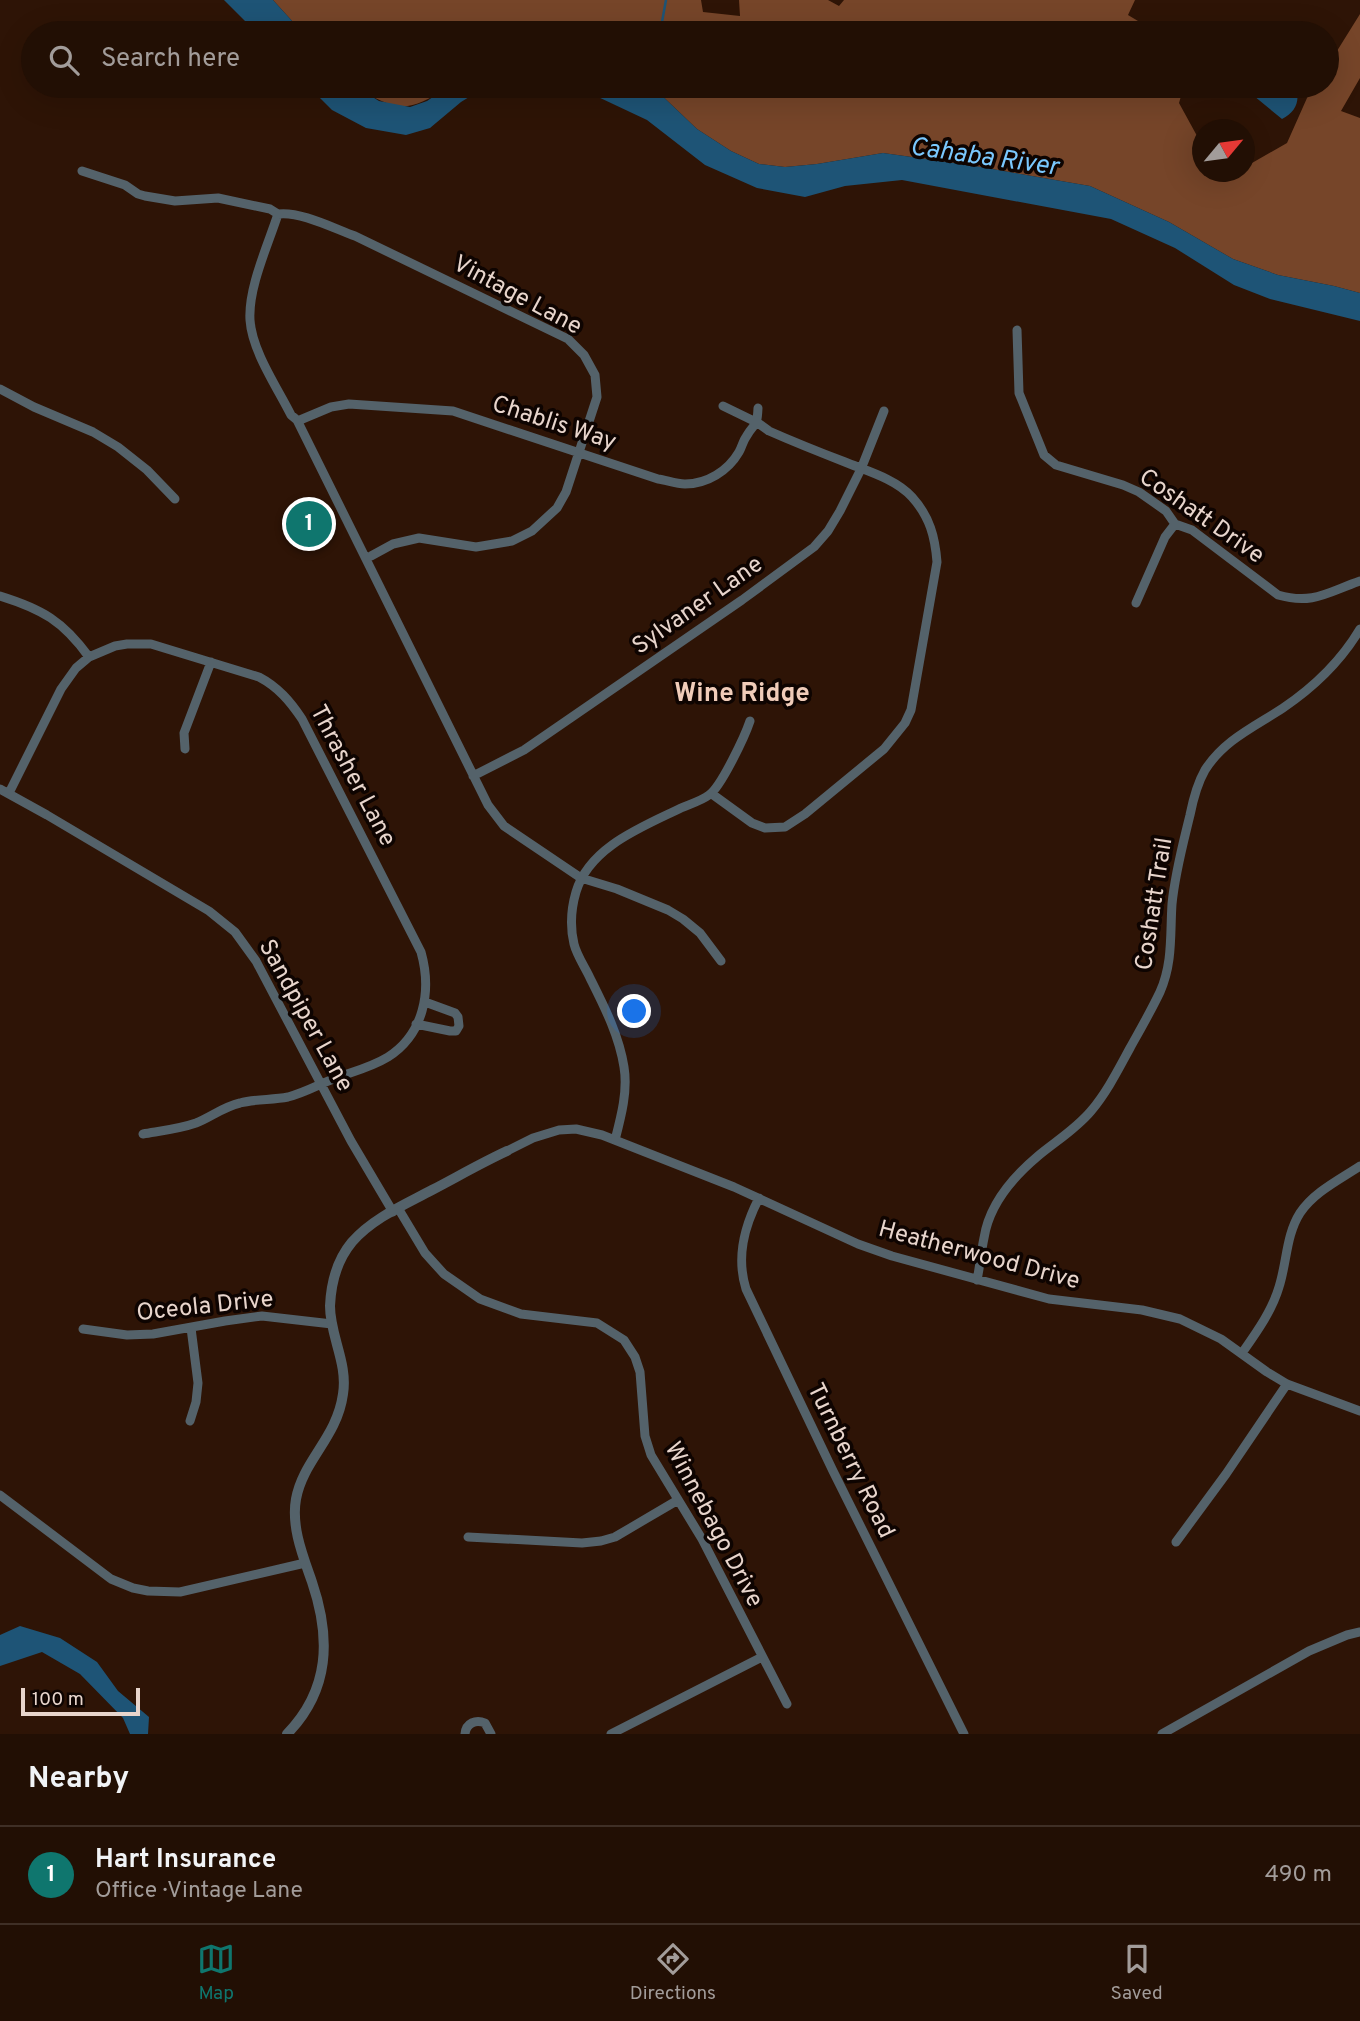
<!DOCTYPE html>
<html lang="en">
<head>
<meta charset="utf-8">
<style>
	:root { --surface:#220f04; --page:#2e1d13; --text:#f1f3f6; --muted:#a29c9a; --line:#3f2f26; --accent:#0f766e }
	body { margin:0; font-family:Overpass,sans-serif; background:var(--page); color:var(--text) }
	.compass { position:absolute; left:1192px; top:119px; width:63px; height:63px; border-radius:50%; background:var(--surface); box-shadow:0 7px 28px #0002; rotate:61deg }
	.scale { position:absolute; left:21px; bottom:18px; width:119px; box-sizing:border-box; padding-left:7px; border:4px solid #e8d5cc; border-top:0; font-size:19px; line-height:24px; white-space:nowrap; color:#e8d5cc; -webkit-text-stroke:5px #0e0401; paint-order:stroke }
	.you { position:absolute; left:635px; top:1012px; width:24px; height:24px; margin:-18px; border:5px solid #fff; border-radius:50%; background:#1a73e8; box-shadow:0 0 0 10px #1a73e833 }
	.badge { display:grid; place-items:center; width:46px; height:46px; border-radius:50%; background:var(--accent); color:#fff; font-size:23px; font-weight:700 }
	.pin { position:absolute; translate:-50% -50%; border:4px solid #fff; box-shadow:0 2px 7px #0006 }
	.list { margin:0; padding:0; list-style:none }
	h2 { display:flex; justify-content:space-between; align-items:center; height:91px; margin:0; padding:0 28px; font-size:30px }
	h2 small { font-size:23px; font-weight:400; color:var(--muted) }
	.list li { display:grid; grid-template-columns:46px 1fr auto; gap:21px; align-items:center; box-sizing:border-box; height:98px; padding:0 28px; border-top:2px solid var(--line) }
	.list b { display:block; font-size:26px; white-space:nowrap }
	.list p { margin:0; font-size:23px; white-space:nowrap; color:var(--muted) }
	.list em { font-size:23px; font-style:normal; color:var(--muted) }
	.icon { flex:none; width:38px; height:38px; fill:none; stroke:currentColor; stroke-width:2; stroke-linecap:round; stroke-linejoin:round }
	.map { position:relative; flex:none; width:1360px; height:1734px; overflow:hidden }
	.search { position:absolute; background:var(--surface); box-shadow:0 7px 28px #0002; left:21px; right:21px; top:21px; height:77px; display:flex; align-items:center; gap:18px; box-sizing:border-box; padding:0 24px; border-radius:38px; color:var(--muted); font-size:26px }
	.sheet { height:189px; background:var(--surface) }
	nav { display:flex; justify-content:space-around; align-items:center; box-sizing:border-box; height:98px; border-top:2px solid var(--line); background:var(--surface); font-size:19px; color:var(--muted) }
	nav a { display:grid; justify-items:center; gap:4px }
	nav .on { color:var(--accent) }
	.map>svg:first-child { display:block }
	.forest { fill:#764529 }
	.water { fill:#1e5476 }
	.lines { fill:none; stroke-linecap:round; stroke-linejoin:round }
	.stream { stroke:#1e5476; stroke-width:2.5 }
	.minor { stroke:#54626a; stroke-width:9 }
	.tertiary { stroke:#54626a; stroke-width:10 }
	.labels { text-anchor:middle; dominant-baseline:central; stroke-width:7; stroke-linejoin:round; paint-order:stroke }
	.street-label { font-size:24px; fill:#e8d5cc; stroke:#0e0401 }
	.water-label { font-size:26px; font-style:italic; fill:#7ac8fe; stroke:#0e0401 }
	.neighbourhood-label { font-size:26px; font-weight:bold; fill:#f0ccb9; stroke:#0e0401 }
</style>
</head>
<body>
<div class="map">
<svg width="1360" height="1734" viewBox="0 0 1360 1734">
	<rect width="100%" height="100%" fill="#2e1406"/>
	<path class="forest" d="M 273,0 L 701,0 L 703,12 L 740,16 L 739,0 L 828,0 L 839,6 L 844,0 L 1135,0 L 1128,15 L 1158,33 L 303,33 Z
		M 1360,14 L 1360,78 L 1341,111 L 1360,118 L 1360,293 L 1334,286 L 1278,275 L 1233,259 L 1169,222 L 1090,186 L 969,165 L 883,153 L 817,164 L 785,167 L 759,164 L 731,151 L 697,129 L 655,89 L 648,86 L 1184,86 L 1179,103 L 1202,145 L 1202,172 L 1244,172 L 1245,167 L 1287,143 L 1307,98 L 1315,86 L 1327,86 L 1327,67 Z
		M 355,86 L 449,86 C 408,114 396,112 355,86 Z"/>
	<path class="water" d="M 224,0 L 273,0 L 303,33 L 257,33 Z
		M 308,86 L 355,86 L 379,101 L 410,107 L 427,101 L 449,86 L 487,86 L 461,102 L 430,128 L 406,135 L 366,128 L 332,110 Z
		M 566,86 L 648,86 L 655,89 L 697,129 L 731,151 L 759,164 L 785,167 L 817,164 L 883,153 L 969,165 L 1090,186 L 1169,222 L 1233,259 L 1278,275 L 1334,286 L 1360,293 L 1360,321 L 1270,299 L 1234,285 L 1175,248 L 1111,219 L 902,180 L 845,186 L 805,197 L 757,188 L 705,165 L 647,120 L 579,88 Z
		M 1248,86 L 1295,86 C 1301,100 1296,112 1282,119 L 1254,96 Z
		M 20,1626 L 60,1638 L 97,1662 L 118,1691 L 149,1717 L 148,1734 L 130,1734 L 123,1718 L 80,1674 L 42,1652 L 0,1666 L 0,1635 Z"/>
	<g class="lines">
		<path class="stream" d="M 660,33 L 666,0"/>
		<path class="minor" d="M 82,171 L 125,185 L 138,194 L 145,196 L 175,201 L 218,198 L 270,209 L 278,214 C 300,211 333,228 355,236 L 568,339 L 584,355 L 595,375 L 597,397 L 566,492 L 557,508 L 532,531 L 512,541 L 476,547 L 419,538 L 393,544 L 371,556 L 367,557
			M 278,214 C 268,245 248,288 250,320 C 252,351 277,387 291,415 L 297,420 L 488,805 L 504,826 L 581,878 L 617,889 L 668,910 L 683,919 L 700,933 L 721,961
			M 1017,330 L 1019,393 L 1044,455 L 1056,465 L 1123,485 L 1139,492 L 1166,511 L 1175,524 L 1192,530 L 1278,595 C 1313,605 1328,592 1360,581
			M 0,389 L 34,407 L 93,432 L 118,447 L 147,470 L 175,499
			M 297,420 L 300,420 L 331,407 L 349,404 L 453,411 L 658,479 C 666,480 676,484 685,484 C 707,484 728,471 739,452 C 742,447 743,441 746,437 C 755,421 757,429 758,408
			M 0,596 C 42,609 63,621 89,657
			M 1136,603 L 1165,537 L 1175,524
			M 185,749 L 184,733 L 211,662
			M 473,776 L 524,750 L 742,600 L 814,547 L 828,531 L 840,511 L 861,469 L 884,411
			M 0,789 L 47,815 L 209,911 L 235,932 L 256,961 L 351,1141 L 393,1212
			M 9,793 L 61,689 L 76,668 L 89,657 L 115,646 L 127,644 L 151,644 L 259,677 C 278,687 290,701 302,719 L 421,952 C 432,991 424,1034 388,1057 C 370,1068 351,1072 333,1079 C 318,1085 304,1093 288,1097 C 272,1100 255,1099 240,1103 C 223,1107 211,1117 196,1123 C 179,1129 160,1131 143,1134
			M 712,794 L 752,823 L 765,828 L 785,827 L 805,814 L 884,749 L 905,723 L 911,710 L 937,562 C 935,537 930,517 912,497 C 896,479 867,471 845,462 C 819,452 794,442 769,431 L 758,423 L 723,406
			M 416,1024 L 450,1031 L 456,1031 L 459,1026 L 458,1017 L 455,1013 L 425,1002
			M 615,1140 C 621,1117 628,1091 624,1067 C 619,1035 604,1006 590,978 C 585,967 577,956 574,944 C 570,927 571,909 576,892 C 589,847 642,827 681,808 C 690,804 701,801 709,795 C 721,787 745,736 750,721
			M 507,1151 L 533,1138 L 559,1130 L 576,1129 L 602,1135 L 734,1187 L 858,1244 L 892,1256 L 1049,1299 L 1142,1310 L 1180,1319 L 1221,1339 L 1267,1372 L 1287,1384 L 1360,1411
			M 759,1198 C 744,1227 736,1257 746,1289 L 833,1471 L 964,1734
			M 398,1208 L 425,1253 L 434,1263 L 444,1274 L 480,1299 L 521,1314 L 597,1323 L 624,1340 L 635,1357 L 640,1372 L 645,1436 L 651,1455 L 702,1539 L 787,1704
			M 977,1280 C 980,1266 981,1252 984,1238 C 989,1205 1013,1177 1038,1156 C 1056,1141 1076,1129 1091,1111 C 1107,1092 1118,1070 1130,1048 C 1140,1030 1151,1011 1160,992 C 1173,963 1170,934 1172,904 C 1175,873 1183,844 1190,815 C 1193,800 1197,784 1205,770 C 1224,740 1254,727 1283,708 C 1314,687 1341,661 1360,629
			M 83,1329 L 127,1335 L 153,1334 L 225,1321 L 262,1316 L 332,1324
			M 1242,1353 C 1256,1333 1272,1311 1279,1287 C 1287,1262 1286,1235 1300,1213 C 1314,1192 1339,1180 1360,1166
			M 190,1421 L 196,1402 L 198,1383 L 191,1328
			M 0,1495 L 111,1579 L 133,1588 L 148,1591 L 180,1592 L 305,1563
			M 468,1537 L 582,1543 L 601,1541 L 615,1537 L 678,1500
			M 1176,1542 L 1226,1474 L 1287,1384
			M 465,1734 C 466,1723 476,1719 485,1723 L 491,1734
			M 611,1734 L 762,1657
			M 1162,1734 L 1309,1651 L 1347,1635 L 1360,1632"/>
		<path class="tertiary" d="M 287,1734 C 330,1690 331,1638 312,1582 C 303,1556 291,1527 296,1499 C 303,1460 337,1438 343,1394 C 348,1363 330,1336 330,1306 C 331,1283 337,1260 352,1242 C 373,1218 404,1205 432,1190 C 457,1177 481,1163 507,1151"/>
	</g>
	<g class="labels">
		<g class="street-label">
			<text transform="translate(517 296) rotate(28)">Vintage Lane</text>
			<text transform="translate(554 424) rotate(18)">Chablis Way</text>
			<text transform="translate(1201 517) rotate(35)">Coshatt Drive</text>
			<text transform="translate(698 606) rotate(-35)">Sylvaner Lane</text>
			<text transform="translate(352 776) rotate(62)">Thrasher Lane</text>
			<text transform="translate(1155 904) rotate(-81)">Coshatt Trail</text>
			<text transform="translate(305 1016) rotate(61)">Sandpiper Lane</text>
			<text transform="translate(979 1256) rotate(15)">Heatherwood Drive</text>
			<text transform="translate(205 1307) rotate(-6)">Oceola Drive</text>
			<text transform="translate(850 1461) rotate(64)">Turnberry Road</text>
			<text transform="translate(713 1525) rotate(62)">Winnebago Drive</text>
		</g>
		<g class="water-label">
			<text transform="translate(984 158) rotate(8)">Cahaba River</text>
		</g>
		<g class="neighbourhood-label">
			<text x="742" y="694">Wine Ridge</text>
		</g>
	</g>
</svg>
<svg class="compass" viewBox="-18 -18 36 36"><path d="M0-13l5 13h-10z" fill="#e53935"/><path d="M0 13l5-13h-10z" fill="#a29c9a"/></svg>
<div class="scale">100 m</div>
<div class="you"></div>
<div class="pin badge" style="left:309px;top:524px">1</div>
<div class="search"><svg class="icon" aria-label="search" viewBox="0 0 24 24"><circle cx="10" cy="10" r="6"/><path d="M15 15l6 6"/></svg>Search here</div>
</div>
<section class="sheet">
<h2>Nearby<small></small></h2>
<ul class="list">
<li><span class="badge">1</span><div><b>Hart Insurance</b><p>Office · Vintage Lane</p></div><em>490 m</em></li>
</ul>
</section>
<nav>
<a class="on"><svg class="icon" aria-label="map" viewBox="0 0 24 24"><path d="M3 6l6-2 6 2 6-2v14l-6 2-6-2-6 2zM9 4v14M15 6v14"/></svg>Map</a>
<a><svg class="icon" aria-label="directions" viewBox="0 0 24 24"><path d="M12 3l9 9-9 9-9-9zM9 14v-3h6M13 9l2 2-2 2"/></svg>Directions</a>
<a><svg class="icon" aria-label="saved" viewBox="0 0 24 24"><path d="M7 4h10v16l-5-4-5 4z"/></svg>Saved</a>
</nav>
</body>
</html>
